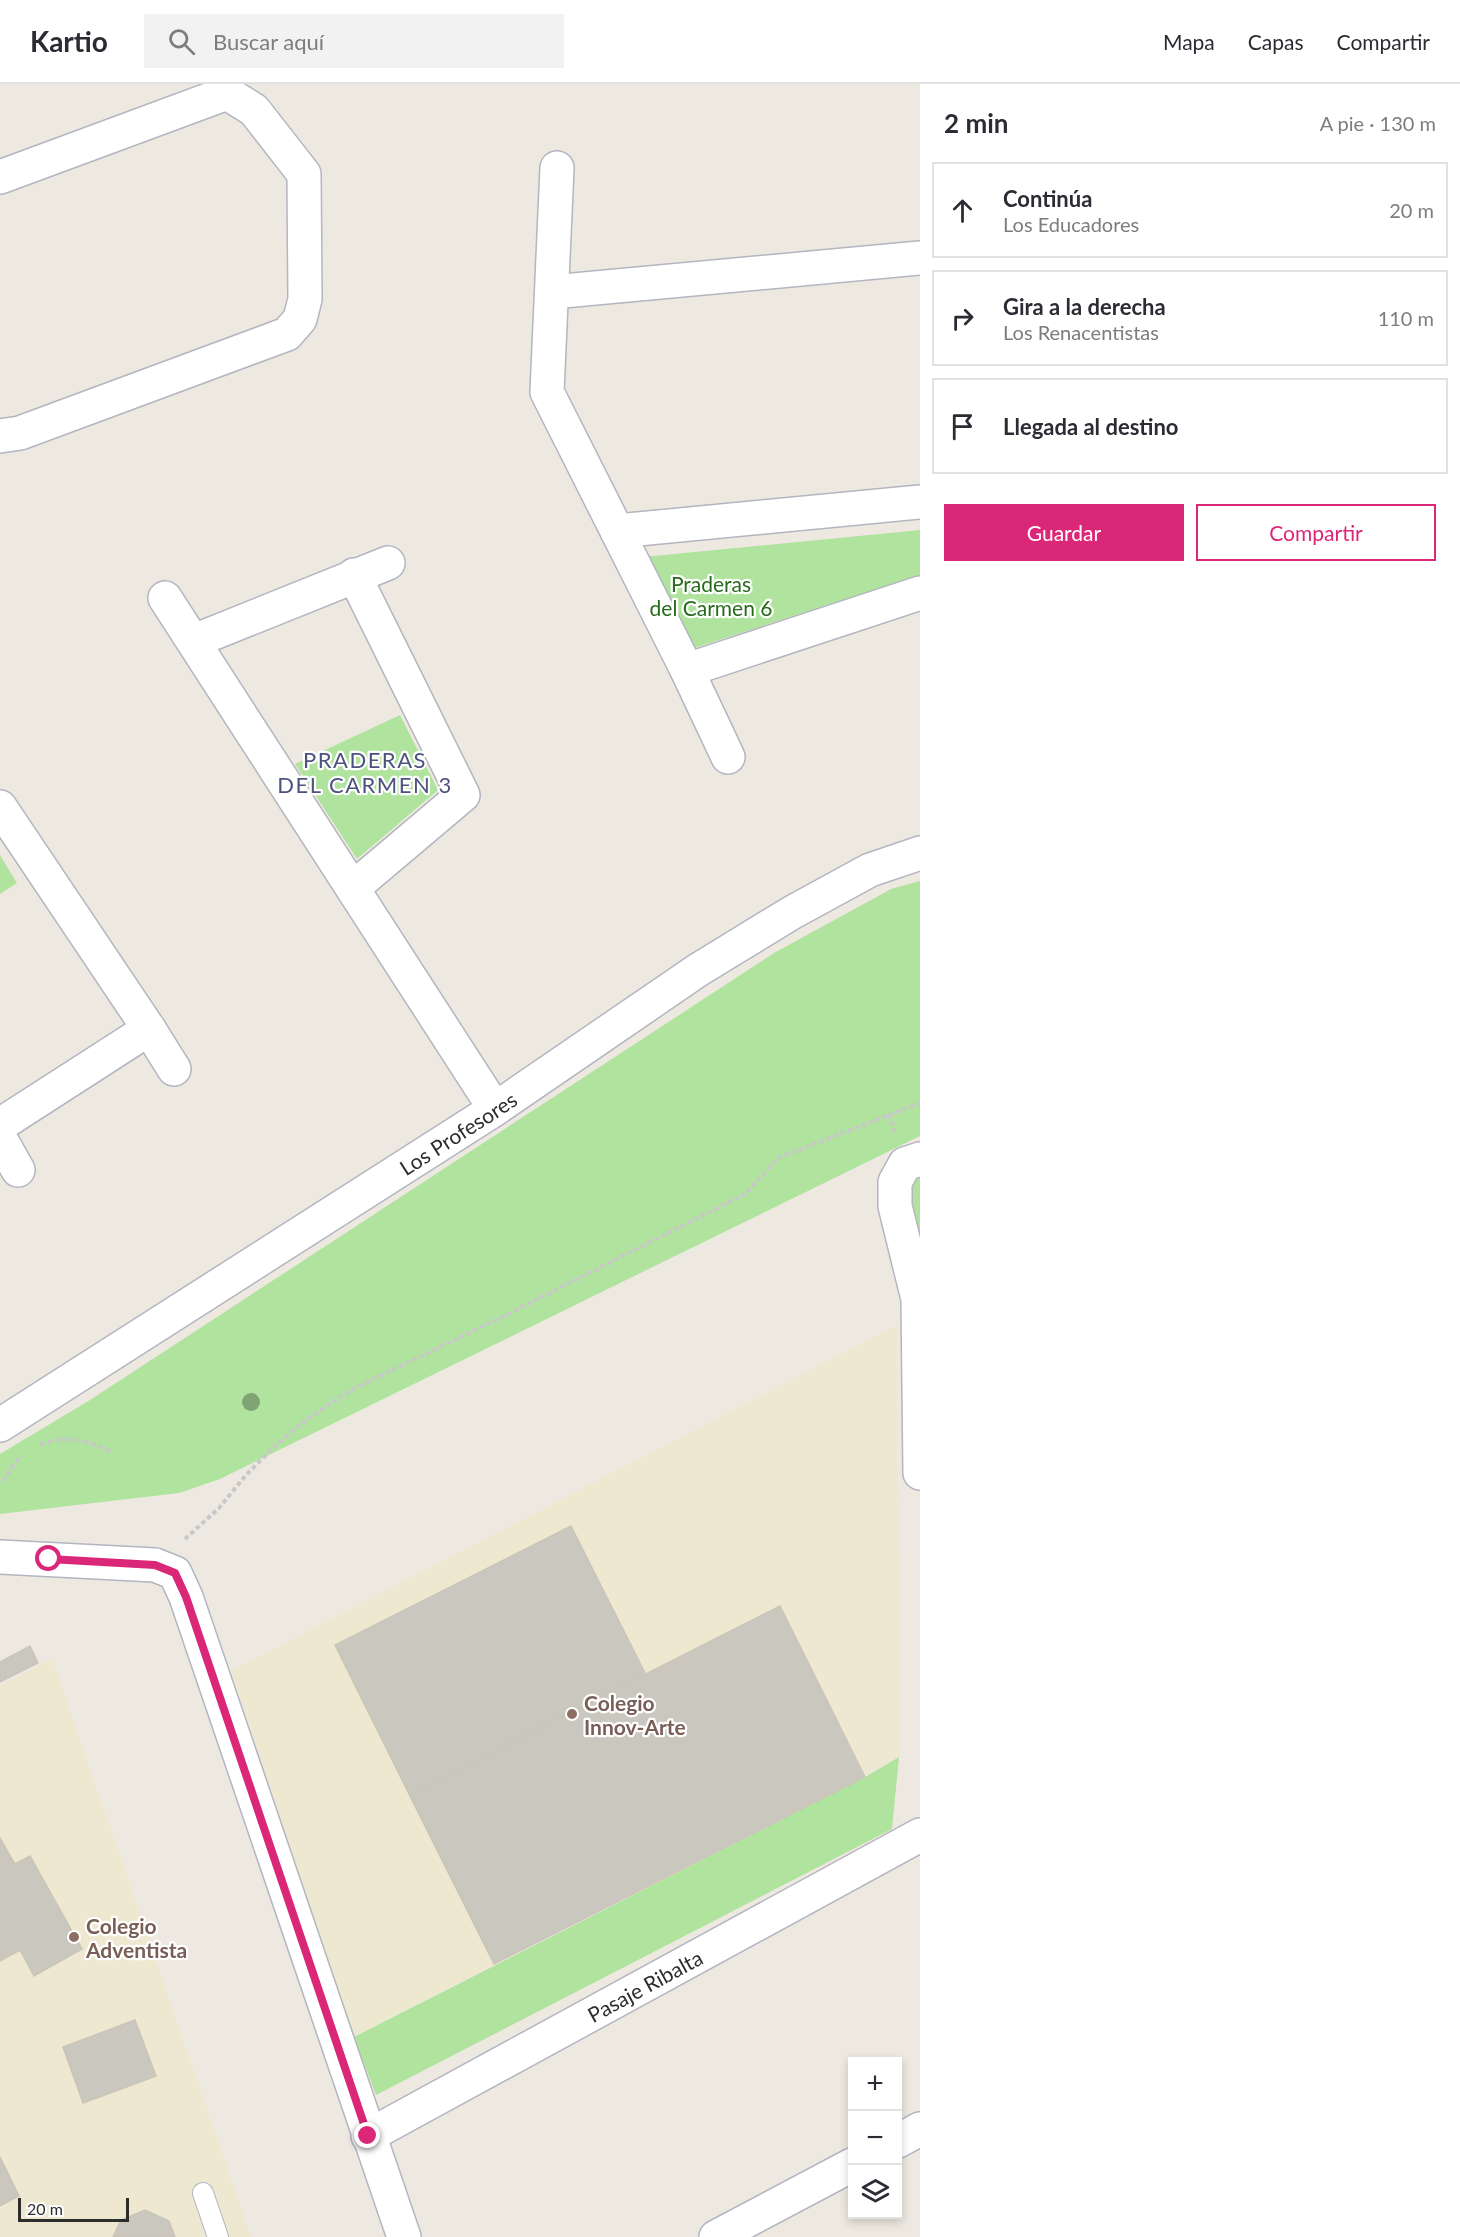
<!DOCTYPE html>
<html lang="es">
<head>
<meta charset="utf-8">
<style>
	:root { --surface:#fff; --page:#f2f2f3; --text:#2b2b33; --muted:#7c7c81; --line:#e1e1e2; --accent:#db2777 }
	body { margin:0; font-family:Lato,sans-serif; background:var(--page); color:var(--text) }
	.controls { position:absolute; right:18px; bottom:18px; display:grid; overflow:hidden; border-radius:0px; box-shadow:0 3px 9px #0003 }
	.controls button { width:54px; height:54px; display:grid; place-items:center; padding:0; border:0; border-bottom:2px solid var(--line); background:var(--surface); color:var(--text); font:30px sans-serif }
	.scale { position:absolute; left:18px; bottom:15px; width:111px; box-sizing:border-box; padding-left:6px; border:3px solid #2d2d2d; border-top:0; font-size:16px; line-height:21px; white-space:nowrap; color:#2d2d2d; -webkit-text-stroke:4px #fff; paint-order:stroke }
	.stop { position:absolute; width:18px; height:18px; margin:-14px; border:4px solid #db2777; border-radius:50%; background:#fff }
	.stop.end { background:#db2777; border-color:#fff; box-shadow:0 2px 6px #0008 }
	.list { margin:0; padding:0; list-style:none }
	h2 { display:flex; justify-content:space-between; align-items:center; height:78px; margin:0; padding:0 24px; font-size:26px }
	h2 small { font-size:20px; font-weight:400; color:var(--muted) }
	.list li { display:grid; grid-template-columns:39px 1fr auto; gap:18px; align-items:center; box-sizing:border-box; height:96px; margin:0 12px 12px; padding:0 12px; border:2px solid var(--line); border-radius:0px }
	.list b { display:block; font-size:22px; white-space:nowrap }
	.list p { margin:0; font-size:20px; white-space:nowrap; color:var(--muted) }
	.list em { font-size:20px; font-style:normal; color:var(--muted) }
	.actions { display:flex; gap:12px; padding:18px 24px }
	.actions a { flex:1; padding:14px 0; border:2px solid var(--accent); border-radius:0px; text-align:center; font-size:21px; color:var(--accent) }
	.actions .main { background:var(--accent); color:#fff }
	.icon { flex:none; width:33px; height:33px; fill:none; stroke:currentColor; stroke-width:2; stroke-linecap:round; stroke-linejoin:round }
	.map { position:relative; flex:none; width:920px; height:2153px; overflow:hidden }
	header { display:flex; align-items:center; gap:36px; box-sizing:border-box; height:84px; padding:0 30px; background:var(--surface); border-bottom:2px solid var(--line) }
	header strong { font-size:28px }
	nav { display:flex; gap:33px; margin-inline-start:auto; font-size:21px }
	.search { width:420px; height:54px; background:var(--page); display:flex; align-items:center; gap:15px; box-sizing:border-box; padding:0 21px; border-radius:0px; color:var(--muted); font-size:22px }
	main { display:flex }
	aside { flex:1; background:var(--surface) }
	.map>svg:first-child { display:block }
	.education { fill:#efe8d0 }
	.green { fill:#b0e39e }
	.building { fill:#cac7be; stroke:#cac5b9; stroke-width:1.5 }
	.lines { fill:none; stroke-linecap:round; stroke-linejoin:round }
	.lane-casing { stroke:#b3b5c0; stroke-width:22 }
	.street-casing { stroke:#b3b5c0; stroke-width:36 }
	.path { stroke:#c8c8c8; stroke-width:4; stroke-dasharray:4.5 3; stroke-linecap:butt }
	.lane { stroke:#fff; stroke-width:20 }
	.street { stroke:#fff; stroke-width:33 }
	.tree { fill:#80a474 }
	.route { stroke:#db2777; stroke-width:8 }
	.education-dot { fill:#8d6e63; stroke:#fff; stroke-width:2 }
	.labels { text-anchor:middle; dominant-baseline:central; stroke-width:4.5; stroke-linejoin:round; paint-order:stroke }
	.park-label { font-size:21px; fill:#266b1c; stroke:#fff }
	.street-label { font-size:21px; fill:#2d2d2d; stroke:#fff }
	.education-label { font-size:21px; font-weight:bold; fill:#785e54; stroke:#fff; text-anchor:start }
	.neighbourhood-label { font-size:22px; letter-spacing:1.5px; fill:#4d527e; stroke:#fff }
</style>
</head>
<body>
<header>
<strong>Kartio</strong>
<div class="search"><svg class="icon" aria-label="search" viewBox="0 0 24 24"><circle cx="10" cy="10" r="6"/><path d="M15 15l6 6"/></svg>Buscar aquí</div>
<nav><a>Mapa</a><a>Capas</a><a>Compartir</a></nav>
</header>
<main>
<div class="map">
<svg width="920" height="2153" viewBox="0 0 920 2153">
	<rect width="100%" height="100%" fill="#eee9e0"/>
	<path class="education" d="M 897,1241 L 899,1673 L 354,1953 L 231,1587 Z
		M 52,1574 L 107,1734 L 251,2153 L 0,2153 L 0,1602 Z"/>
	<path class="green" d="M 920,446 L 920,491 L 688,566 L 643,473 Z
		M 400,631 L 438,706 L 357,775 L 295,680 Z
		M 0,771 L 17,799 L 0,810 Z
		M 920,797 L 920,1052 L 220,1395 L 179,1409 L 0,1430 L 0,1370 L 90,1316 L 774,869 L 891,805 Z
		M 920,1083 L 920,1159 L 902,1123 Z
		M 899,1673 L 892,1745 L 376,2011 L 354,1953 L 865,1693 Z"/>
	<path class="building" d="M 571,1442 L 646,1591 L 409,1710 L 335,1561 Z
		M 780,1522 L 865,1693 L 494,1880 L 409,1710 Z
		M 30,1562 L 38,1579 L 0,1598 L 0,1578 Z
		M 0,1754 L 15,1780 L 30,1772 L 82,1865 L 34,1892 L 20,1866 L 0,1877 Z
		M 135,1936 L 156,1992 L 83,2019 L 63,1963 Z
		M 0,2073 L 19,2112 L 0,2122 Z
		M 145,2126 L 169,2137 L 175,2153 L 113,2153 L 121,2136 Z"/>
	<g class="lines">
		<defs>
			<path id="lane" d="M 203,2109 L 218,2153"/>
			<g id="street">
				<path d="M 557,84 L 547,308 L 687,586 L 728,673"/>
				<path d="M 0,93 L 227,9 L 254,26 L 304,90 L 305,215 L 300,235 L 287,250 L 20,349 L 0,352"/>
				<path d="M 552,208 L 920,174"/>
				<path d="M 617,447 L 920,418"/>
				<path d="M 165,514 L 495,1025"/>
				<path d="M 194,557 L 388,479"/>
				<path d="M 687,586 L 920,509"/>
				<path d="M 0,723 L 149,945 L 174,985"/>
				<path d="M 353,804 L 463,711 L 354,491"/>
				<path d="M 0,1041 L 149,945"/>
				<path d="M 0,1054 L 18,1086"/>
				<path d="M 920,1075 L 905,1080 L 895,1098 L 895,1122 L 918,1215 L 920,1389"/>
				<path id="s1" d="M 0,1341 L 495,1025 L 698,886 L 793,828 L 870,786 L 920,769"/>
				<path d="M 0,1473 L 155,1481 L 175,1489 L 186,1513 L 404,2153"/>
				<path id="s2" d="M 368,2052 L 920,1751"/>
				<path d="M 898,2057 L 920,2045"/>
				<path d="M 716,2153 L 852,2081"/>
			</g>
		</defs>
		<use href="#lane" class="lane-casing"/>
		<use href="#street" class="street-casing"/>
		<path class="path" d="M 889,1030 L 895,1048
			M 40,1360 C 70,1352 84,1355 111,1368
			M 3,1397 L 17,1376 L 22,1372
			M 185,1455 L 219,1424 L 246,1391 L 276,1361 L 309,1334 L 351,1306 L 504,1232 L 745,1110 L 778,1074 L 920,1019"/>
		<use href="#lane" class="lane"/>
		<use href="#street" class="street"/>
	</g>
	<circle class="tree" cx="251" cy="1318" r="9"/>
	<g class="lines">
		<path class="route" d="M 49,1475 L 155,1481 L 175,1489 L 186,1513 L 368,2052"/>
	</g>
	<g class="education-dot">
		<circle cx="572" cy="1630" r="6"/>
		<circle cx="74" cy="1853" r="6"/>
	</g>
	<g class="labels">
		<g class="park-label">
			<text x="711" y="499">Praderas<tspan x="711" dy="24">del Carmen 6</tspan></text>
		</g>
		<g class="street-label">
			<text stroke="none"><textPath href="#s1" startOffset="543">Los Profesores</textPath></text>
			<text stroke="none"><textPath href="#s2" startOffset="315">Pasaje Ribalta</textPath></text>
		</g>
		<g class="education-label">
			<text x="584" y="1618">Colegio<tspan x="584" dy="24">Innov-Arte</tspan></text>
			<text x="86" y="1841">Colegio<tspan x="86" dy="24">Adventista</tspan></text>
		</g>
		<g class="neighbourhood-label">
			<text x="365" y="675">PRADERAS<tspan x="365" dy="25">DEL CARMEN 3</tspan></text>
		</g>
	</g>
</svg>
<div class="controls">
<button>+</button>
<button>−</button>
<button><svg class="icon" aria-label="layers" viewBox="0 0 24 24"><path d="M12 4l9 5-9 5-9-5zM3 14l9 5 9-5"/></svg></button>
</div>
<div class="scale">20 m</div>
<div class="stop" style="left:49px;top:1475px"></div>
<div class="stop end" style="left:368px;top:2052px"></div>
</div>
<aside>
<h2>2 min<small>A pie · 130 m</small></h2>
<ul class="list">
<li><svg class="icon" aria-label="ahead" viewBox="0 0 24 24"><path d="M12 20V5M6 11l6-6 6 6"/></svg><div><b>Continúa</b><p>Los Educadores</p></div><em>20 m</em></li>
<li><svg class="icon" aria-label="right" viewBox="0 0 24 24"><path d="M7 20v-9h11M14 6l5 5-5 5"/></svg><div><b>Gira a la derecha</b><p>Los Renacentistas</p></div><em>110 m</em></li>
<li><svg class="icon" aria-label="arrive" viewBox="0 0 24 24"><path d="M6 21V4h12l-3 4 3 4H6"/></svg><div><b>Llegada al destino</b></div></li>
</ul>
<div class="actions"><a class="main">Guardar</a><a>Compartir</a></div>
</aside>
</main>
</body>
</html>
